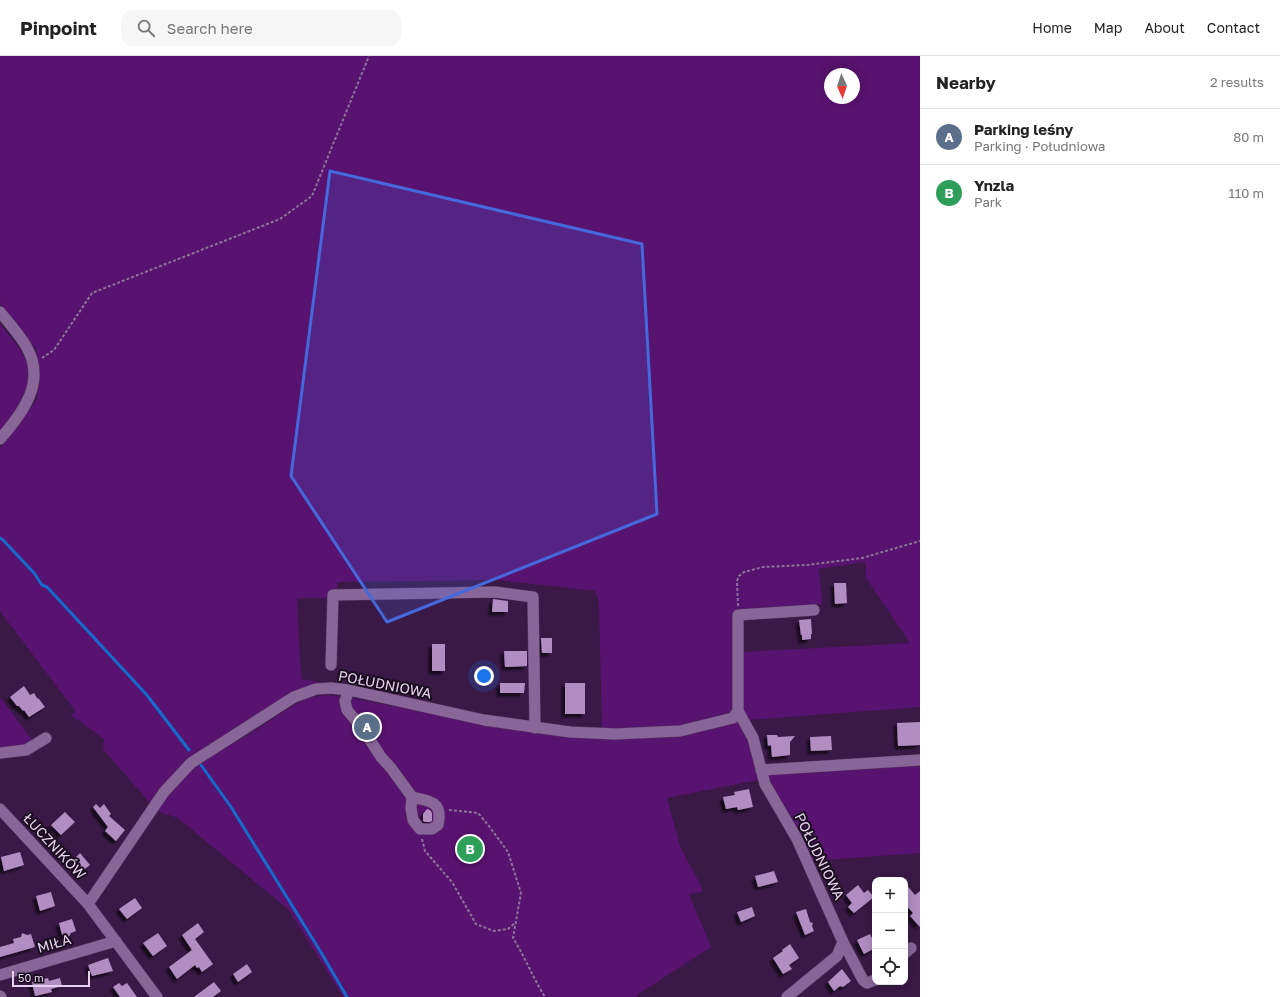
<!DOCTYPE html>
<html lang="en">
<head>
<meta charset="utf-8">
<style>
	:root { --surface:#fff; --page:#f6f6f6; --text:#222; --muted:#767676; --line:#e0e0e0; --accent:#4c7037 }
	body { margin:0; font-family:"Golos Text",sans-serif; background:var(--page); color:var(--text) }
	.controls { position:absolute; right:12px; bottom:12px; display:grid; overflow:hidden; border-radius:8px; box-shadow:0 2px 10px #0003 }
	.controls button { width:36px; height:36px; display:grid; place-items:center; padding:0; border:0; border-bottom:1px solid var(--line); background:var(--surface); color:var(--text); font:20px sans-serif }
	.compass { position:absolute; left:824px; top:12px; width:36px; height:36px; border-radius:50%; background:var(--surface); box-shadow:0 2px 10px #0003; rotate:177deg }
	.scale { position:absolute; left:12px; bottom:10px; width:78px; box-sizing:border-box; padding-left:4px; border:2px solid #e6d2ee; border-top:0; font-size:11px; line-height:14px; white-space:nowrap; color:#e6d2ee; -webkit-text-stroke:3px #1a0c1f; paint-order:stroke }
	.you { position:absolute; left:484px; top:620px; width:14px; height:14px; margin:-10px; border:3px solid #fff; border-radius:50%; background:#1a73e8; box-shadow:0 0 0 6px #1a73e833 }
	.badge { display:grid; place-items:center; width:26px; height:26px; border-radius:50%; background:var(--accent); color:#fff; font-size:13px; font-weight:700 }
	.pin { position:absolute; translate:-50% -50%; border:2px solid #fff; box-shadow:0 1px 4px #0006 }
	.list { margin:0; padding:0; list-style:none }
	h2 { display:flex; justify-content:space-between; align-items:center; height:52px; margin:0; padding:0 16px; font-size:17px }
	h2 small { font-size:13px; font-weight:400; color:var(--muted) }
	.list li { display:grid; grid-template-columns:26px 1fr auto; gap:12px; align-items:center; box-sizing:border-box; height:56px; padding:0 16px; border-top:1px solid var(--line) }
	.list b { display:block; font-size:15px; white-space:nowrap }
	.list p { margin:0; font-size:13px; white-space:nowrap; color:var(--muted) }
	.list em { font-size:13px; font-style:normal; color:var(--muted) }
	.icon { flex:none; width:22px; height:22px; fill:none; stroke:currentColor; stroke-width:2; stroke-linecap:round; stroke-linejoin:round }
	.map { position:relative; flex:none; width:920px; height:941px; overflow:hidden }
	header { display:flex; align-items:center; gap:24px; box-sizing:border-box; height:56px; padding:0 20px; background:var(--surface); border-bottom:1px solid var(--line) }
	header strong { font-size:19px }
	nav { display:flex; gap:22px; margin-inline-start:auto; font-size:14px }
	.search { width:280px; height:36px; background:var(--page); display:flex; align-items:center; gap:10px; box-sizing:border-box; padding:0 14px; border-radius:12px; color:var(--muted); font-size:15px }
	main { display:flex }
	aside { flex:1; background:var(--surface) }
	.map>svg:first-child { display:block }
	.green { fill:#58126f; fill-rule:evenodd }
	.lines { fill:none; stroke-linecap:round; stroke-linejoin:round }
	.stream { stroke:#156bcd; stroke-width:3 }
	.building { fill:#b28dc2; filter:url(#shadow) }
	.minor-casing { stroke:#53375e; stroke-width:12 }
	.path { stroke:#8f7499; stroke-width:2; stroke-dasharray:3 2; stroke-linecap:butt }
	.minor { stroke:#896698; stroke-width:11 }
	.marked { fill:#4568dc; fill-opacity:0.2; stroke:#4568dc; stroke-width:3; stroke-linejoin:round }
	.labels { text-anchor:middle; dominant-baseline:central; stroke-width:4; stroke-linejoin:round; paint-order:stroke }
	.street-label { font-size:14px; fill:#e6d2ee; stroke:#1a0c1f }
</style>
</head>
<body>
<header>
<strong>Pinpoint</strong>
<div class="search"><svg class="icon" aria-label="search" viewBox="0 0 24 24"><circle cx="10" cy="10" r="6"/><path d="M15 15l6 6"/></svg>Search here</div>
<nav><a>Home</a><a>Map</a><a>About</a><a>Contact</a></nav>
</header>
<main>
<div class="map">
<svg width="920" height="941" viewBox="0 0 920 941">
	<defs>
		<filter id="shadow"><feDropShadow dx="-3.5" dy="3.5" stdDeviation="1" flood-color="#0009"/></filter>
	</defs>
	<rect width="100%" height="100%" fill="#3a1946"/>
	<path class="green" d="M 0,0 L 920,0 L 920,651 L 749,664 L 758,724 L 667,742 L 680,790 L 701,830 L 702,836 L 689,838 L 711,891 L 637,939 L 638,941 L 343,941 L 289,854 L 178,762 L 157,755 L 103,693 L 104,683 L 71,659 L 76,656 L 0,555 L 0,392 L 37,343 L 40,318 L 36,293 L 0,247 ZM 830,18 L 854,18 L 854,42 L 830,42 ZM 865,506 L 866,522 L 910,587 L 743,596 L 742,555 L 822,548 L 819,513 ZM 498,524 L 595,535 L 599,546 L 602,681 L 476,666 L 351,642 L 327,639 L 307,642 L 281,657 L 259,672 L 207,703 L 189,702 L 262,655 L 302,633 L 324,627 L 301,623 L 297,542 L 338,542 L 337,526 Z
		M 0,268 C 15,287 39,310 27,337 C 23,347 7,365 0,375 Z
		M 0,641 L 33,685 L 25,690 L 0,692 Z
		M 920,710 L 920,797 L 812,805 L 766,716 Z"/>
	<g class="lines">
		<path class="stream" d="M 0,482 L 3,484 L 34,517 L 42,529 L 47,531 L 146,638 L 189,694
			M 201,709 L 231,751 L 319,893 L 347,941"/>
	</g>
	<path class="building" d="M 834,527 L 846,527 L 847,547 L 835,548 Z
		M 493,543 L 508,545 L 508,556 L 492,556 Z
		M 811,563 L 812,578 L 811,578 L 811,583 L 802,584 L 802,579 L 801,579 L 799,564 Z
		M 541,582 L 552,582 L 552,597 L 542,597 Z
		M 432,588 L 445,588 L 445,615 L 432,615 Z
		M 504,595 L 527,595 L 527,610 L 505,611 Z
		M 500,627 L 525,627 L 524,637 L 500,637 Z
		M 565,627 L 585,627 L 585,658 L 565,658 Z
		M 24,630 L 30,639 L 34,637 L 37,642 L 39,643 L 45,651 L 29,661 L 24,654 L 23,655 L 19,650 L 17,650 L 10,641 Z
		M 920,666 L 920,689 L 898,690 L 897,667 Z
		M 767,679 L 777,679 L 778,681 L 795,680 L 790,686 L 790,699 L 772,701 L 771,689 L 768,690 Z
		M 831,680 L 832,694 L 811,695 L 810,681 Z
		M 749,733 L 753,751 L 738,754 L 737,751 L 726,753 L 723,741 L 735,739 L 734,736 Z
		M 96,748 L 100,752 L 104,748 L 111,758 L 109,760 L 125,774 L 116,785 L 105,775 L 108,771 L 93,751 Z
		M 427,753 L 430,754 L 432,757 L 432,765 L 430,766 L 425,766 L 423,765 L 423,758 Z
		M 65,756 L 75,766 L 61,779 L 51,769 Z
		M 20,796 L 24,809 L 4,815 L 1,801 Z
		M 80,797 L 90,809 L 82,815 L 73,804 Z
		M 774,815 L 778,826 L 758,831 L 755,820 Z
		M 905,827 L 915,839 L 920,835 L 920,871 L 910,860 L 913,857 L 905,848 Z
		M 858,829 L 864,837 L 868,834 L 874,841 L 854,857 L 848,851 L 852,847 L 846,839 Z
		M 51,836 L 55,850 L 40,855 L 36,840 Z
		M 135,842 L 142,852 L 127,863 L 119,853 Z
		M 752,851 L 755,860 L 741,866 L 737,856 Z
		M 806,853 L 810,866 L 813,867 L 812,870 L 814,875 L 805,879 L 796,856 Z
		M 72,863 L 76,875 L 71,877 L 68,882 L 64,879 L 62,879 L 59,867 Z
		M 198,867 L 204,876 L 195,883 L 213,908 L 202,916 L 199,911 L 197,912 L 195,909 L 177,923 L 169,911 L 192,894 L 182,879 Z
		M 22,877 L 27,879 L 31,878 L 35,891 L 0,901 L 0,891 L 14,887 L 13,883 L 21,881 Z
		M 158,877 L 167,890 L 153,900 L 143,887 Z
		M 870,878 L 875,888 L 875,892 L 864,898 L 857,884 Z
		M 790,888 L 799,902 L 789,909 L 792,913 L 783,918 L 773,902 L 783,895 L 782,894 Z
		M 108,902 L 113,915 L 92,920 L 88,909 Z
		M 247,908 L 252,916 L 238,926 L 233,918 Z
		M 842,913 L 851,925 L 843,931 L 840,930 L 834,935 L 828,926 Z
		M 48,922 L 49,925 L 60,922 L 62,930 L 51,933 L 52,936 L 35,940 L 32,926 Z
		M 214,926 L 221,935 L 213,941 L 194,941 Z
		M 119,927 L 122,930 L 127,927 L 137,941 L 120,941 L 113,931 Z"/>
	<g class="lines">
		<defs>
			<path id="minor" d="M 0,256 C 9,267 19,278 26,290 C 47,325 23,357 0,383
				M 331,609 L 333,539 L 495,536 L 533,541 L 535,672
				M 349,634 L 345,645 L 347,654 L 363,673 L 381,701 L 391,712 L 412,741 L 411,752 L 413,764 L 420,773 L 432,773 L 438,769 C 443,745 431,746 412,741
				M 738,655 L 753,682 L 765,728 L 797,783 L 843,886 L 837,900 L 787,941
				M 0,697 L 26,694 L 46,682
				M 761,714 L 920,704
				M 0,753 L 88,848 L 157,941
				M 88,848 L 164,736 L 191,707 L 294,641 L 316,633 L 331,632 L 349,634 L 484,664 L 570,676 L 615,678 L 680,675 L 733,662 L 738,655 L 738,559 L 814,554
				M 843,886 L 863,924 L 867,927 L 875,924
				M 905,897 L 911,892
				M 0,919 L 116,885
				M 0,940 L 1,941"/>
		</defs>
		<use href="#minor" class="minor-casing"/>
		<path class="path" d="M 42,302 L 54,294 L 92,237 L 280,163 L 312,140 L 369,0
			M 738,550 L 737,525 L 739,520 L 744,516 L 763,511 L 807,509 L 862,502 L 920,485
			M 449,754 L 478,757 L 489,770 L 508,796 L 521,837 L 513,882 C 525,901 533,922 545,941
			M 422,783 L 425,795 L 452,826 L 476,868 L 494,875 L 508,873 L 516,866"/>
		<use href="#minor" class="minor"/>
	</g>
	<path class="marked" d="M 330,115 L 642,188 L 657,458 L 387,566 L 291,420 Z"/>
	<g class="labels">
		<g class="street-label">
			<text transform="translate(385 628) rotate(11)">POŁUDNIOWA</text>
			<text transform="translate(55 790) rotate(47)">ŁUCZNIKÓW</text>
			<text transform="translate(820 800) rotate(64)">POŁUDNIOWA</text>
			<text transform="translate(54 887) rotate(-16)">MIŁA</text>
		</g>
	</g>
</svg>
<div class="controls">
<button>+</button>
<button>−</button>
<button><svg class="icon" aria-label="locate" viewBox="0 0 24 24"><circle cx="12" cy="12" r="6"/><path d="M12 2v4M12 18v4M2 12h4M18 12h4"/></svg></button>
</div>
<svg class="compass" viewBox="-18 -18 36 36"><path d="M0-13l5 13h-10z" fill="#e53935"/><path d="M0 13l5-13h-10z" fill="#767676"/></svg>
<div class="scale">50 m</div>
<div class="you"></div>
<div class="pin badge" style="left:367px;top:671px;background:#5c6f8a">A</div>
<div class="pin badge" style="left:470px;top:793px;background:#2e9e5b">B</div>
</div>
<aside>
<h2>Nearby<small>2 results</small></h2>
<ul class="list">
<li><span class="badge" style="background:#5c6f8a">A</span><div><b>Parking leśny</b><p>Parking · Południowa</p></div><em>80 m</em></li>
<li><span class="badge" style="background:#2e9e5b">B</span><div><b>Ynzla</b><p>Park</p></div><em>110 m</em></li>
</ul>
</aside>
</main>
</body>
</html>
